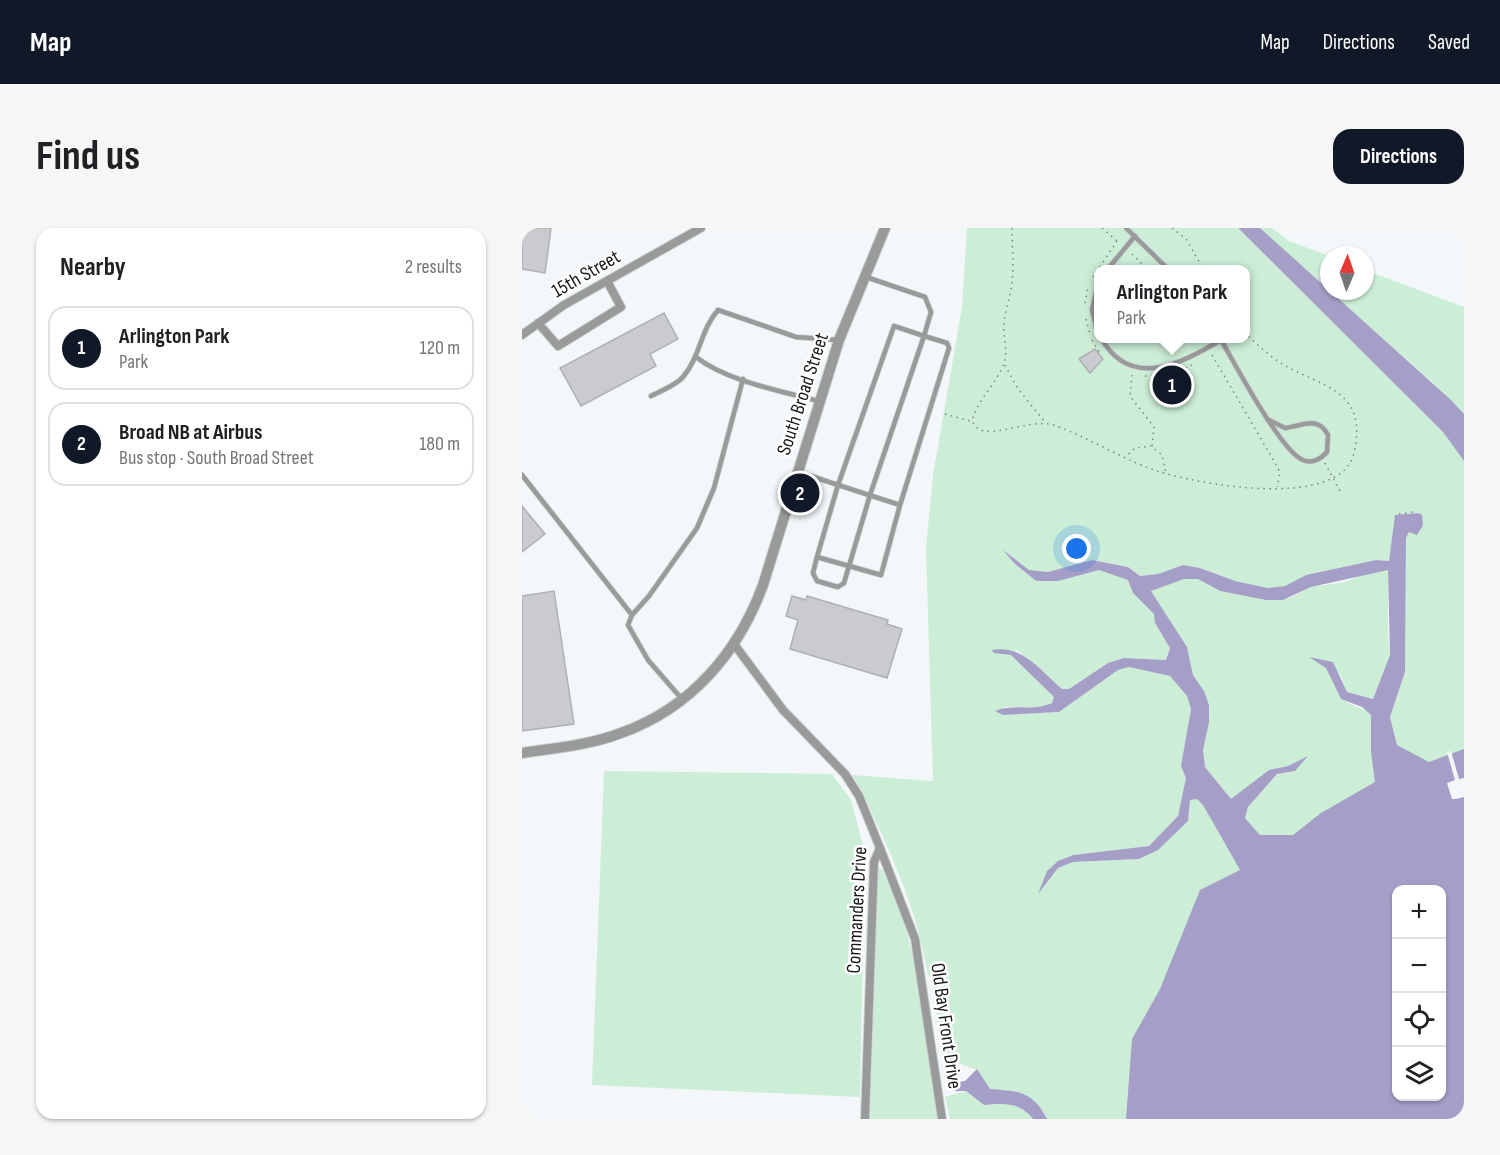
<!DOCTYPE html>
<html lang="en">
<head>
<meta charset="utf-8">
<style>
	:root { --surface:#fff; --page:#f6f6f6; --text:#202124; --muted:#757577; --line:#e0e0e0; --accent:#111827 }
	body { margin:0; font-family:"Sofia Sans Condensed",sans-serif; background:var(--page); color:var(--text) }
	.controls { position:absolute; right:18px; bottom:18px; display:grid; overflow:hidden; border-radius:12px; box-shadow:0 2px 4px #0004 }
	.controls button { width:54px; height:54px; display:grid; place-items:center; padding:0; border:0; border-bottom:2px solid var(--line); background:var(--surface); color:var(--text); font:30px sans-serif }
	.compass { position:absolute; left:798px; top:18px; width:54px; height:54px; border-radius:50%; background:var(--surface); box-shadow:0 2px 4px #0004; rotate:2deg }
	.you { position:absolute; left:555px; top:321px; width:21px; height:21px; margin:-15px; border:4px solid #fff; border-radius:50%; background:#1a73e8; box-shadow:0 0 0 9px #1a73e833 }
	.badge { display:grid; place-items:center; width:39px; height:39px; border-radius:50%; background:var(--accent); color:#fff; font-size:20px; font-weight:700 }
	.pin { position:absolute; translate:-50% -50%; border:3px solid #fff; box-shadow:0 2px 6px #0006 }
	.popup { position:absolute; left:572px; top:37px; width:156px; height:78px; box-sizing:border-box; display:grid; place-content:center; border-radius:12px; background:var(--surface); filter:drop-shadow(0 2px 4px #0005); font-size:20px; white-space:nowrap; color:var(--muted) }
	.popup b { font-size:22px; color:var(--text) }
	.popup::after { content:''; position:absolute; left:50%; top:100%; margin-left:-12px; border:12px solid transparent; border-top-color:var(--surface) }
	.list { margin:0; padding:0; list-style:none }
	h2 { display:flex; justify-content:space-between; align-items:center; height:78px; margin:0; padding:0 24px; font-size:26px }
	h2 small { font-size:20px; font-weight:400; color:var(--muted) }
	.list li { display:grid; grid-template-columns:39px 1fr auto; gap:18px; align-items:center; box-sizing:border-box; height:84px; margin:0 12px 12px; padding:0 12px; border:2px solid var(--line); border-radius:18px }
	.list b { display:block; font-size:22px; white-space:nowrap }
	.list p { margin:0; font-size:20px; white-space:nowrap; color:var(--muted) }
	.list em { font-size:20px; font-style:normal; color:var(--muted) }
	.icon { flex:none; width:33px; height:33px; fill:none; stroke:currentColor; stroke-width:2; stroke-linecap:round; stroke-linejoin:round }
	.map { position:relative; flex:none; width:942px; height:891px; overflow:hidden; border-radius:18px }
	header { display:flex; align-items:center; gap:36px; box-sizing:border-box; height:84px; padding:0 30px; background:var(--accent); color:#fff }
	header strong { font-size:28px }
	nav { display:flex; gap:33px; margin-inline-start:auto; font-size:21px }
	.intro { display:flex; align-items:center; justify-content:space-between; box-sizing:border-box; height:144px; padding:0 36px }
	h1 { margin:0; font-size:42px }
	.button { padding:15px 27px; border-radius:18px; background:var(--accent); color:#fff; font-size:21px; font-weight:700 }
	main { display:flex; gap:36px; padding:0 36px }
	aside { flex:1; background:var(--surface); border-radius:18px; box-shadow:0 2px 4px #0004 }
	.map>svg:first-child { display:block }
	.green { fill:#cceed7; fill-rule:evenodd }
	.water { fill:#a59fc8; fill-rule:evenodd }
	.pier { fill:#f3f7f9 }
	.building { fill:#c9cbce; stroke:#aeb0b3; stroke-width:1.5 }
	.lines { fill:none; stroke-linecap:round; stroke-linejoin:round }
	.service-casing { stroke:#d0d3d5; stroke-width:6 }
	.minor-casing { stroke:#d0d3d5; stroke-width:10 }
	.tertiary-casing { stroke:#d0d3d5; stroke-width:12 }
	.path { stroke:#808384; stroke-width:1.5; stroke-dasharray:1.5 4.5; stroke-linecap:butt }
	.service { stroke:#999b9b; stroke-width:4.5 }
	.minor { stroke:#999b9b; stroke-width:8 }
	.tertiary { stroke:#999b9b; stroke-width:10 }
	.labels { text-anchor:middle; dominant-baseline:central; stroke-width:5; stroke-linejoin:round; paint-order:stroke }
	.street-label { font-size:20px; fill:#18191a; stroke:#fff }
</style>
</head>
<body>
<header>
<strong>Map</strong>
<nav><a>Map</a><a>Directions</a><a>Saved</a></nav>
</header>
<div class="intro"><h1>Find us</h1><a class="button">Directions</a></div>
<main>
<aside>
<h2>Nearby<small>2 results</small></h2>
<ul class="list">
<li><span class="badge">1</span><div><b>Arlington Park</b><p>Park</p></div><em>120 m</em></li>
<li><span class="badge">2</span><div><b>Broad NB at Airbus</b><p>Bus stop · South Broad Street</p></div><em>180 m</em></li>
</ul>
</aside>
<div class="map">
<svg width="942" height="891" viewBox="0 0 942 891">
	<rect width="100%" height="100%" fill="#f3f7f9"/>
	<path class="green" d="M 445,0 L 716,0 L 921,204 L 942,233 L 942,691 L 920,662 L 874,662 L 774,891 L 525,891 C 512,864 496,863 468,861 L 455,842 L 420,829 L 410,749 L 406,747 C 396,692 383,659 361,609 C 351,588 343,567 330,547 L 411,553 L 404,320 L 411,247 L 440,79 ZM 576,42 L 724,42 L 724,110 L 576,110 ZM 896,285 L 884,310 L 883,444 L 868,489 L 875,517 L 897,530 L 849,524 L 849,487 C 842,480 836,480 828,476 C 815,468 811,452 804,440 L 818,446 L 825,464 L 851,471 L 868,427 L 866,407 L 866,342 L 849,344 L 823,354 L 789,359 L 768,370 L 744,372 L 698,363 L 676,351 L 662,351 L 631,360 L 629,363 L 665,419 L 671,447 L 682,463 L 687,495 L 681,522 L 683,539 L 710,572 L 747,542 L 766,538 L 784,529 L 773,543 L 755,546 L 726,579 L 723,590 L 738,607 L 718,642 L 681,577 L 675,571 L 668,572 L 636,622 L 617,631 L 551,634 L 536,640 L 517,664 L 536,633 L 551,627 L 627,618 L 657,588 L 664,550 L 660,538 L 669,481 L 665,468 L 648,448 L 607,439 L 596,442 L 537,484 L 481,487 L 483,479 L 519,480 L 530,475 L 532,469 L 488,426 L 495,422 L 540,461 L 547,461 L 586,435 L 602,430 L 644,432 L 648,419 L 633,395 L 632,386 L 611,365 L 607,352 L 577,341 L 536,353 L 514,353 L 492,335 L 484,324 L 507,342 L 526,344 L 570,332 L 606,339 L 618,348 L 636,346 L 661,337 L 678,340 L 713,353 L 746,360 L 763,358 L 784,347 L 854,332 L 867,333 L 873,287 Z
		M 730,0 L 750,0 L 767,13 L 807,28 L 807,63 L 843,63 L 843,42 L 942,79 L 942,186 L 912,156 L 750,12 Z
		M 82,543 L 310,546 L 329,572 L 343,625 L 338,869 L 70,857 Z
		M 356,641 L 360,641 C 400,718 403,807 415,891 L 348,891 Z
		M 444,863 L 462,877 C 482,875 498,874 511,891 L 428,891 L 423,869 Z"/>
	<path class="water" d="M 716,0 L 738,0 L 929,172 L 942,186 L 942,233 L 921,204 Z
		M 896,285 L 900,287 L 901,297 L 895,307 L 887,304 L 884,310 L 883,444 L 868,489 L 875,517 L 907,534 L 942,521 L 942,891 L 604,891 L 610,811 L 638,761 L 678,662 L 718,642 L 681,577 L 675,571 L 668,572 L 666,593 L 636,622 L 617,631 L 551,634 L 536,640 L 516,666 L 525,643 L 536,633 L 551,627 L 627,618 L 656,588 L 664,550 L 659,538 L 669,481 L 665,468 L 648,448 L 607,439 L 596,442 L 537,484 L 481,487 L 473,483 C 492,475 511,484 530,475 L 532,469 L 489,427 L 472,425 L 470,422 C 500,416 519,443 540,461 L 547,461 L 586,435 L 602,430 L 644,432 L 648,420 L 633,395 L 632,386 L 611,365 L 606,352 L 577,342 L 536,353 L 514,353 L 492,335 L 481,322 L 507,342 L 526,344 L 570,332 L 606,339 L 618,348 L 636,346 L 661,337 L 678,340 L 713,353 L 746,360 L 763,358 L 784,347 L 854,332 L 867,333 L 873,287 ZM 866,342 L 868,427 L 851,471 L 825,464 L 811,434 L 787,429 L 804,440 L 819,471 L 840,479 L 849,487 L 849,524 L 853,554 L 799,585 L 771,607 L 738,607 L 723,590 L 726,579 L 755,546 L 773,543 L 786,528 L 766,538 L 747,542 L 709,571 L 683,539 L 681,522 L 687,495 L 687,477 L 682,463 L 671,447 L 665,419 L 629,363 L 662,351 L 676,351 L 698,363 L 744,372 L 761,372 L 789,359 ZM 874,662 L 920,662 L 920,868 L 874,868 Z
		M 455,841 L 468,861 C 496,863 511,863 525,891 L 511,891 C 498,874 482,875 462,877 L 444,863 L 433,863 L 432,855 L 443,853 Z"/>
	<path class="pier" d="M 929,523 L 937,551 L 942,550 L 942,569 L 934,571 L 930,571 L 925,555 L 933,552 L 925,524 Z"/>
	<path class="building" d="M 0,0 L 29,0 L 23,45 L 0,41 Z
		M 142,85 L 156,111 L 128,126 L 134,138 L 59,178 L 38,140 Z
		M 573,121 L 581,131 L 568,145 L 557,131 Z
		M 0,278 L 23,306 L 0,324 Z
		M 32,363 L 52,496 L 0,503 L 0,368 Z
		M 270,368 L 284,372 L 285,368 L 366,392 L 365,396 L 380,401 L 365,450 L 268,421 L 276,392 L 264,388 Z"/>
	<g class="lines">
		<defs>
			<path id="service" d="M 604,0 L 647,42
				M 585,42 L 613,8
				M 576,55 L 570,82 L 576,106
				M 579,110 C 609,163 660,135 699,112
				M 698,110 C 712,134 759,224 781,232 C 790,236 799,231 805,224 L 806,207 C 796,187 780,198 763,200 L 747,192
				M 174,129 C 204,153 260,163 296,173
				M 129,168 C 139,163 154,157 161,149 C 178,129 179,101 196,82 L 274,109 L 315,112
				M 277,244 L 316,257 L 295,329 L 359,347 L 378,277 L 316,257 L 372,98 L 402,108 L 409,84 L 403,69 L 344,49
				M 0,247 L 110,387
				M 295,329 L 291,345 L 295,353 L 316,359 L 322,355 L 348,267 L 402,108 L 425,115 L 427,120 L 378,277
				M 159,470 L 126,432 L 106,397 L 110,387 L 127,368 L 175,300 L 192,260 L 221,151"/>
			<path id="minor" d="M 16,95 L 36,118 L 99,79 L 85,53
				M 0,107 L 42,77 L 179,0
				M 212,416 L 261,482 L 323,546 L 337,568 L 358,620 L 352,634 L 343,891
				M 358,620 L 393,711 L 420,891"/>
			<path id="tertiary" d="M 0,525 C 33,520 68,517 99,505 C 169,480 216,425 241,357 L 317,112 L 363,0"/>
		</defs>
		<use href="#service" class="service-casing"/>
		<use href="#minor" class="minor-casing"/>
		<use href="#tertiary" class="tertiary-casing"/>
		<path class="path" d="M 490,0 C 490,18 492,36 490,54 C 489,68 483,81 482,95 C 481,108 486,123 482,135 C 477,152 448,182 451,194 C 458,217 509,189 531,197 C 567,209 599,231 635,243 C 674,256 819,283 832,225 C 846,163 803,160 762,137 C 748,129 736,117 724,106
			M 580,0 L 595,13
			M 650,0 L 664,11 L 682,42
			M 610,26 L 626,42
			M 571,49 L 595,13
			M 563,75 L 566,59
			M 564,91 L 568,107
			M 570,112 L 578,125 L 580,123
			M 690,127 L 756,240 L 758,245 L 755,259
			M 483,137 L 496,161 L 523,194
			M 610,147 L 608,168 L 632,199 L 630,219 L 640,227 L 644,245
			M 623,148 L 644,148 L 670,137
			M 423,186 L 451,194
			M 602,230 L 613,220 L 629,218
			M 803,235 L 819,265
			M 877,286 L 891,284"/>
		<use href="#service" class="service"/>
		<use href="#minor" class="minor"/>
		<use href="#tertiary" class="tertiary"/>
	</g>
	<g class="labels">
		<g class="street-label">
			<text transform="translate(64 46) rotate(-30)">15th Street</text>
			<text transform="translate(281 166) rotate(-72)">South Broad Street</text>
			<text transform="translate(335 682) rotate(-87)">Commanders Drive</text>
			<text transform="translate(424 798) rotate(82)">Old Bay Front Drive</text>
		</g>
	</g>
</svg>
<div class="controls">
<button>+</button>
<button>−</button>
<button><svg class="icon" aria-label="locate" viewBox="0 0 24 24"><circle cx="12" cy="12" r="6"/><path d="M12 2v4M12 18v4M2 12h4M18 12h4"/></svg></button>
<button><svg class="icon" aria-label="layers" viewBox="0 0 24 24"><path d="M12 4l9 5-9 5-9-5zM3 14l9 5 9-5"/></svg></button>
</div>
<svg class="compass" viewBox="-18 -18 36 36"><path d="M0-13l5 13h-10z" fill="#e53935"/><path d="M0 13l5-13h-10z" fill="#757577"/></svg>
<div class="you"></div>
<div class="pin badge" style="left:650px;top:157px">1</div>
<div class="popup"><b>Arlington Park</b>Park</div>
<div class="pin badge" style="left:278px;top:265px">2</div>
</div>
</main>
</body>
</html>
